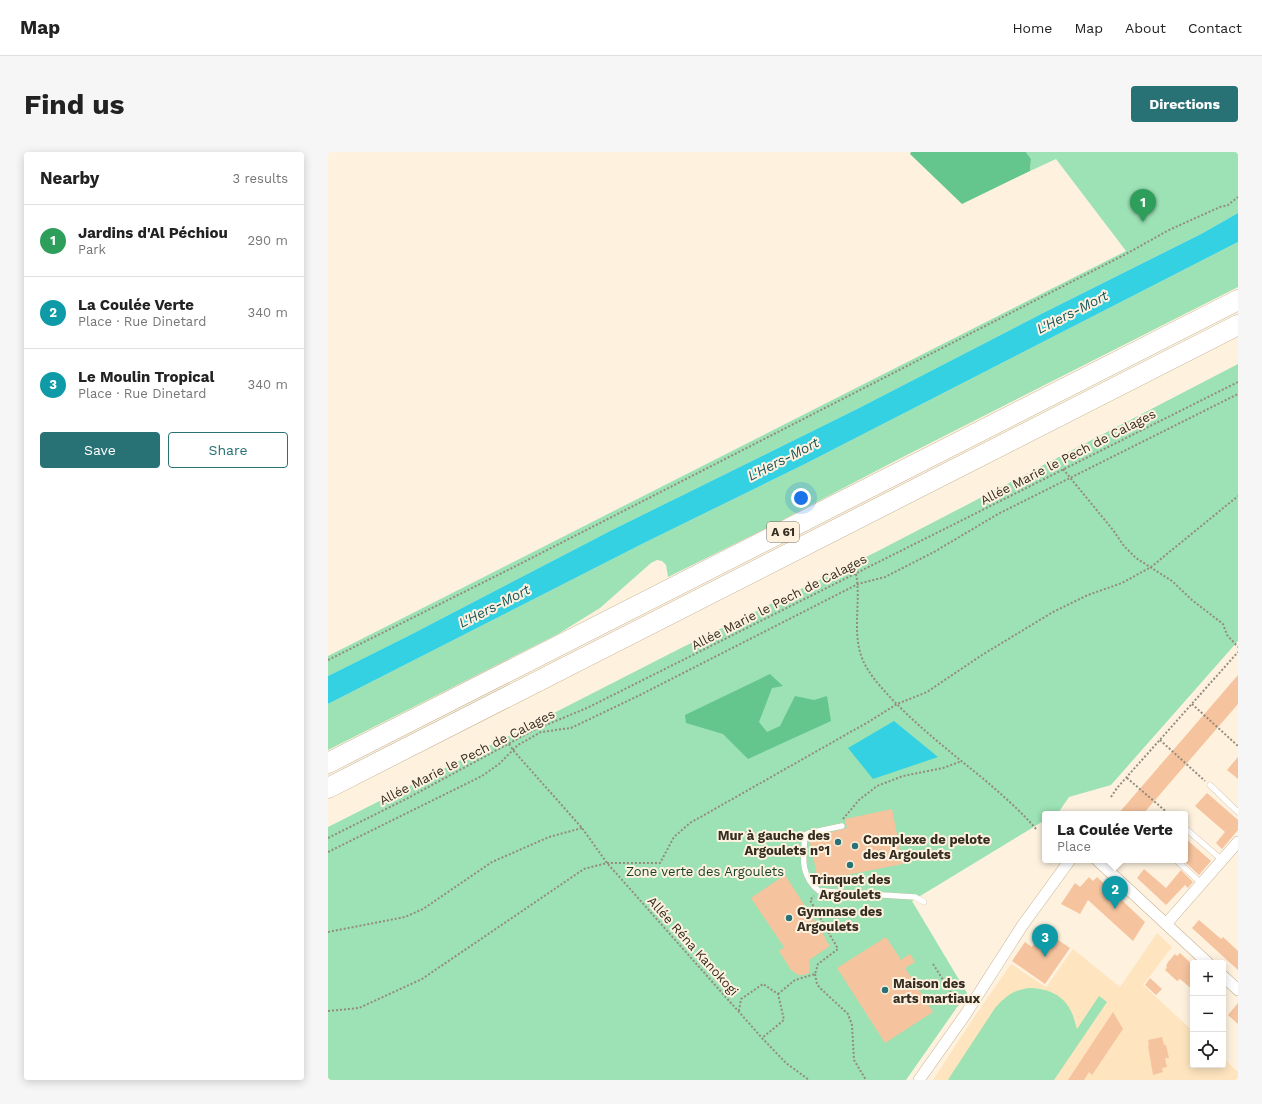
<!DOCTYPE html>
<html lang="en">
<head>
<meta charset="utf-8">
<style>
	:root { --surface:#fff; --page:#f6f6f6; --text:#222; --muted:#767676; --line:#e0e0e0; --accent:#287275 }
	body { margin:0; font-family:"Work Sans",sans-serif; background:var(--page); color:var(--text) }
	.controls { position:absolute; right:12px; bottom:12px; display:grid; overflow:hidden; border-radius:4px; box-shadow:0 2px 10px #0003 }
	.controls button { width:36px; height:36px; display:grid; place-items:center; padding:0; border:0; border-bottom:1px solid var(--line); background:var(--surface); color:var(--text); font:20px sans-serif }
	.you { position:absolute; left:473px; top:346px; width:14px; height:14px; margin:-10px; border:3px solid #fff; border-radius:50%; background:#1a73e8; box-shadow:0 0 0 6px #1a73e833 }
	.badge { display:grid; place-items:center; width:26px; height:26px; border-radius:50%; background:var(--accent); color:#fff; font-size:13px; font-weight:700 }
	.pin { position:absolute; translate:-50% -33px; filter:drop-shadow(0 1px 2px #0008) }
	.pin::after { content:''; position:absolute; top:21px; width:14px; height:12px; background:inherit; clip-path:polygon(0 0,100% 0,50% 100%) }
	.popup { position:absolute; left:714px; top:659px; width:146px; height:52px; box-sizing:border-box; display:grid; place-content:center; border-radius:4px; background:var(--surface); filter:drop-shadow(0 1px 3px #0005); font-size:13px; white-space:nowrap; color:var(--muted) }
	.popup b { font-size:15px; color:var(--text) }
	.popup::after { content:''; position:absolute; left:50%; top:100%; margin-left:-8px; border:8px solid transparent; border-top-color:var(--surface) }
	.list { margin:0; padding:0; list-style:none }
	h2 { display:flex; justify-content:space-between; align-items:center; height:52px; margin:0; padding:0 16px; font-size:17px }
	h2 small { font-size:13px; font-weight:400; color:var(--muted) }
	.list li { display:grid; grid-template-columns:26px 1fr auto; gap:12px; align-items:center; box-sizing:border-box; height:72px; padding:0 16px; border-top:1px solid var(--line) }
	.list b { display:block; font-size:15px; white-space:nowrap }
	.list p { margin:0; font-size:13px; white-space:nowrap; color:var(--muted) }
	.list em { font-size:13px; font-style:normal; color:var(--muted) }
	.actions { display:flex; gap:8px; padding:12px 16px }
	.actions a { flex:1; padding:9px 0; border:1px solid var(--accent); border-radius:4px; text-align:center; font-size:14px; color:var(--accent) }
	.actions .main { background:var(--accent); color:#fff }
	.icon { flex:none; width:22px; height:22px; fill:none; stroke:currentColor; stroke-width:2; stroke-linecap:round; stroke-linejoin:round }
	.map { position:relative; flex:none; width:910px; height:928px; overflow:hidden; border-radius:4px }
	header { display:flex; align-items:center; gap:24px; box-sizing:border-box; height:56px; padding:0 20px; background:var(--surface); border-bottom:1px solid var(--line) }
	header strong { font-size:19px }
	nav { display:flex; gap:22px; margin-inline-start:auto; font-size:14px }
	.intro { display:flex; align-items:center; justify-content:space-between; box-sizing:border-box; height:96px; padding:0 24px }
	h1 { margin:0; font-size:28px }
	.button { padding:10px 18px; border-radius:4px; background:var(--accent); color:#fff; font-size:14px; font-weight:700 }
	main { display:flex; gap:24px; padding:0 24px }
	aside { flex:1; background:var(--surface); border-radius:4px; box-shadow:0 2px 10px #0003 }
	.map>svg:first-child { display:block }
	.built { fill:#fee5bf }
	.green { fill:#9ce2b5 }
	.forest { fill:#64c68d }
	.water { fill:#34d1e3 }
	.building { fill:#f5c39e }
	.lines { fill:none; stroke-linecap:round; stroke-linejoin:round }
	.service-casing { stroke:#c5b193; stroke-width:6 }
	.minor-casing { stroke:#c5b193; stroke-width:12 }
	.motorway-casing { stroke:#c5b193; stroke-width:21 }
	.path { stroke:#958b7c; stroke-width:2; stroke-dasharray:2 2; stroke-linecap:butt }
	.service { stroke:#fff; stroke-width:5.5 }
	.minor { stroke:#fff; stroke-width:11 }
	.motorway { stroke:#fff; stroke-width:20 }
	.poi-dot { fill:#287275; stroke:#fef2df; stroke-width:1.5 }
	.labels { text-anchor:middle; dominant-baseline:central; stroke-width:4; stroke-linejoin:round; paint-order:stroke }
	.shield { fill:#fef2df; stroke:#71685a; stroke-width:1 }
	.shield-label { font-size:12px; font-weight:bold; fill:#352d21 }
	.street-label { font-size:13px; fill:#352d21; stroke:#fef2df }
	.poi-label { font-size:13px; font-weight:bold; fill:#352d21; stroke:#fef2df; text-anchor:start }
	.park-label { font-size:13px; fill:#163f28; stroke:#fef2df }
	.water-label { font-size:14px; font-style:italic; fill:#17555d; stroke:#fef2df }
</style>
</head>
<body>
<header>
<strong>Map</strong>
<nav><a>Home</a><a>Map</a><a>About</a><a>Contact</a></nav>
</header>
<div class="intro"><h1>Find us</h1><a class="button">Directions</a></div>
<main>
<aside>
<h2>Nearby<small>3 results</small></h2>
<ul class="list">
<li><span class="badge" style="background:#2e9e5b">1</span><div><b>Jardins d'Al Péchiou</b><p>Park</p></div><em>290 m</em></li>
<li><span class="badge" style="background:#0f9aa8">2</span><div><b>La Coulée Verte</b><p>Place · Rue Dinetard</p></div><em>340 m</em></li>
<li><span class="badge" style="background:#0f9aa8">3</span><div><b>Le Moulin Tropical</b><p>Place · Rue Dinetard</p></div><em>340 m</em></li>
</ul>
<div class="actions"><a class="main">Save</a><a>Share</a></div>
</aside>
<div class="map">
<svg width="910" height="928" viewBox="0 0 910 928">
	<rect width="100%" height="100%" fill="#fef2df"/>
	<path class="built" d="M 829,781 L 844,795 L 815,833 L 865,879 L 865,913 L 895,913 L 895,906 L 910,920 L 910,928 L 605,928 L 644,868 L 683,812 L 718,835 L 745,797 L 792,835 Z"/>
	<path class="green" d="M 698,0 L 910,0 L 910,61 L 873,82 L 713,162 L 529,257 L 284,378 L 84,482 L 0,524 L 0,504 L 798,99 L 728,7 L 702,19 L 703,7 Z
		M 910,90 L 910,135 L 567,309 L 443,374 L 340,425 L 338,413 L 334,409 L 329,408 L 323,411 L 272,456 L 230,482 L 0,598 L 0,552 L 316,391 L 475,313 Z
		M 910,212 L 910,489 L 783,633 L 741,645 L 730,661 L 717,662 L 717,668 L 584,749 L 639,841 L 578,928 L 0,928 L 0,675 L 218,565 L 355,495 L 548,400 Z
		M 700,836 C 718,836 735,842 743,859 C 746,865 747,871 749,877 L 771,844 L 779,850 L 726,928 L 620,928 L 623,923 L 667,856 C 678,844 684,839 700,836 Z"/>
	<path class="forest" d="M 583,0 L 698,0 L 703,7 L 702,19 L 634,52 L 582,2 Z
		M 442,522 L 455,534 L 444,536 L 431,570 L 439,580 L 452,574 L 467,544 L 486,548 L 499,544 L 503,569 L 420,607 L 395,582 L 358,571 L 357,563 Z"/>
	<path class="water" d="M 910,61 L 910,90 L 475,313 L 316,391 L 0,552 L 0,524 L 84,482 L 284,378 L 529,257 L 713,162 L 873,82 Z
		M 566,569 L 610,605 L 545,627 L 520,596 Z"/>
	<path class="building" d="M 910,523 L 910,552 L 815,662 L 790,662 Z
		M 910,605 L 910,627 L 899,618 Z
		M 879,641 L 910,668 L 910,678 L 894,697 L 888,691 L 897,680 L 867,654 Z
		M 564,657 L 575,712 L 503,726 L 504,730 L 491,732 L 481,686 L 519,676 L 517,667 Z
		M 857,686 L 883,709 L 871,723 L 857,710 Z
		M 816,717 L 838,736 L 853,718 L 865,730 L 860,736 L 857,733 L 838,753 L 809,726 Z
		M 457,723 L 498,787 L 497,787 L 502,794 L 481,808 L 482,820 L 477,823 L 470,823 L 463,818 L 451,799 L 456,795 L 423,746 Z
		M 761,725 L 765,729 L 769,725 L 817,770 L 805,789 L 760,748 L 752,762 L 733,752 L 747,731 L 752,735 Z
		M 871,768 L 893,787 L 895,785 L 910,799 L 910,818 L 864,776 Z
		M 715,778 L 742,796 L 717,832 L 684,809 L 697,790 L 704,795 Z
		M 558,785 L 573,808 L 582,802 L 587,810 L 577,816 L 605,860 L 557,891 L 509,816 Z
		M 852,801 L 865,813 L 865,838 L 852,827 L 849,829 L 837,818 L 839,815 L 838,814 L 840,810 L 847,802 L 849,804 Z
		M 822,826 L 834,837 L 828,843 L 817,833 Z
		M 910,851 L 910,872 L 900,863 Z
		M 785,860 L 795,877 L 764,923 L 761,920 L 756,928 L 740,928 Z
		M 834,885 L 836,893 L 838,893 L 841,906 L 837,906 L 839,915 L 834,916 L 835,920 L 825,923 L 820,894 L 821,894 L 820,888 Z"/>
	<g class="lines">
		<defs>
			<path id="service" d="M 882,633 L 910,660
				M 514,674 L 481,681 L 477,683 C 475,706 472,723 491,739 L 587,745 L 596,750
				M 857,676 L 894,708
				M 848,708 L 874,732"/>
			<path id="minor" d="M 769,708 L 880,811
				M 838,772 L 910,690
				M 895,824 L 910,838
				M 591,928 L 637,863 L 694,774 L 742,708"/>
			<path id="motorway" d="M 0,611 L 910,148
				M 0,636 L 910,173"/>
		</defs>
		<use href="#service" class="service-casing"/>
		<use href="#minor" class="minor-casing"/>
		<use href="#motorway" class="motorway-casing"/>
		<path class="path" d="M 735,317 L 785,378 L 796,394 L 808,406 L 844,429 L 864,448 L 895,472 L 899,483 L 910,495
			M 528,422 C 533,447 525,474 532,500 C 537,518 550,532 562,545 C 591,576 625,602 658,629 C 675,644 693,659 708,677
			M 0,508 L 182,417 L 798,102 L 841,78 L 892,55 L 900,53 L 910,45
			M 864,552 L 910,594
			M 832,588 L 877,629
			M 181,592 L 185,598 L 254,676 L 279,711 L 434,886 L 458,911 L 481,928
			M 799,626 L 841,662
			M 783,645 L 789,636 L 910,500
			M 515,667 L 531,648 L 549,634 L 575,624 L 615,616 L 634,609
			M 0,686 L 80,646 L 206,578 L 259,556 L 910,230
			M 0,700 L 154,624 L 171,612 L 190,593 L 213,580 L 243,576 L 312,543 L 530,432 L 557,425 L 606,400 L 670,362 L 910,242
			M 0,780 L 77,765 L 95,757 L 164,710 L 221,685 L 254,676
			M 605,812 L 631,853
			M 487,822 L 489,832 L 492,836 L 520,862 L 524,873 L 526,908 L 538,928
			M 450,842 L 467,828 L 487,822 L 490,812 L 510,797 L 482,748 L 486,744
			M 0,859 L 31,856 L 94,827 L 256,717 L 279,711 L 332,711 L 346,685 L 362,671 L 542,569 L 569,552 L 599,540 L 654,503 L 725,460 L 760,443 L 794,431 L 823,415 L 910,344
			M 411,859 L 413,847 L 435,832 L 450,842 L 456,868 L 434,886"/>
		<use href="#service" class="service"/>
		<use href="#minor" class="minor"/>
		<use href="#motorway" class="motorway"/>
	</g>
	<g class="poi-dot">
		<circle cx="510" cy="690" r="4"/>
		<circle cx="527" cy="694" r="4"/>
		<circle cx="522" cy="713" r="4"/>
		<circle cx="461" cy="766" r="4"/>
		<circle cx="557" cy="838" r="4"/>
	</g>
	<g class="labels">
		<rect class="shield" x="439" y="370" width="32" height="20" rx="3"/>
		<g class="shield-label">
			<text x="455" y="380">A 61</text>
		</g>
		<g class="street-label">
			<text transform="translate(740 305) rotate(-27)">Allée Marie le Pech de Calages</text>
			<text transform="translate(451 450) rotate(-27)">Allée Marie le Pech de Calages</text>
			<text transform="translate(139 605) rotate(-27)">Allée Marie le Pech de Calages</text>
			<text transform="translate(365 794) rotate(48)">Allée Réna Kanokogi</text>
		</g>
		<g class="poi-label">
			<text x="502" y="683" text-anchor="end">Mur à gauche des<tspan x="502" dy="15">Argoulets n°1</tspan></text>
			<text x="535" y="687">Complexe de pelote<tspan x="535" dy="15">des Argoulets</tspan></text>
			<text x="522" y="727" text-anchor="middle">Trinquet des<tspan x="522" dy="15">Argoulets</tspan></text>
			<text x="469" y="759">Gymnase des<tspan x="469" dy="15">Argoulets</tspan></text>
			<text x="565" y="831">Maison des<tspan x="565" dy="15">arts martiaux</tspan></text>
		</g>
		<g class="park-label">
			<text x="377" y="719">Zone verte des Argoulets</text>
		</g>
		<g class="water-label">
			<text transform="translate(744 160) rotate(-27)">L'Hers-Mort</text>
			<text transform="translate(455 307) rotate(-27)">L'Hers-Mort</text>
			<text transform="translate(166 454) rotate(-27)">L'Hers-Mort</text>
		</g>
	</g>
</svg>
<div class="controls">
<button>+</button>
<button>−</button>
<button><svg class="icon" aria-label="locate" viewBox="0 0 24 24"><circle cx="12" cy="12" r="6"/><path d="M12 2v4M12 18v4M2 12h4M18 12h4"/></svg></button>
</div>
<div class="you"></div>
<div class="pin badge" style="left:815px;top:70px;background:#2e9e5b">1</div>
<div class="pin badge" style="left:787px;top:757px;background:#0f9aa8">2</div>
<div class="popup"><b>La Coulée Verte</b>Place</div>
<div class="pin badge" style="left:717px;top:805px;background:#0f9aa8">3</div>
</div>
</main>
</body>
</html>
